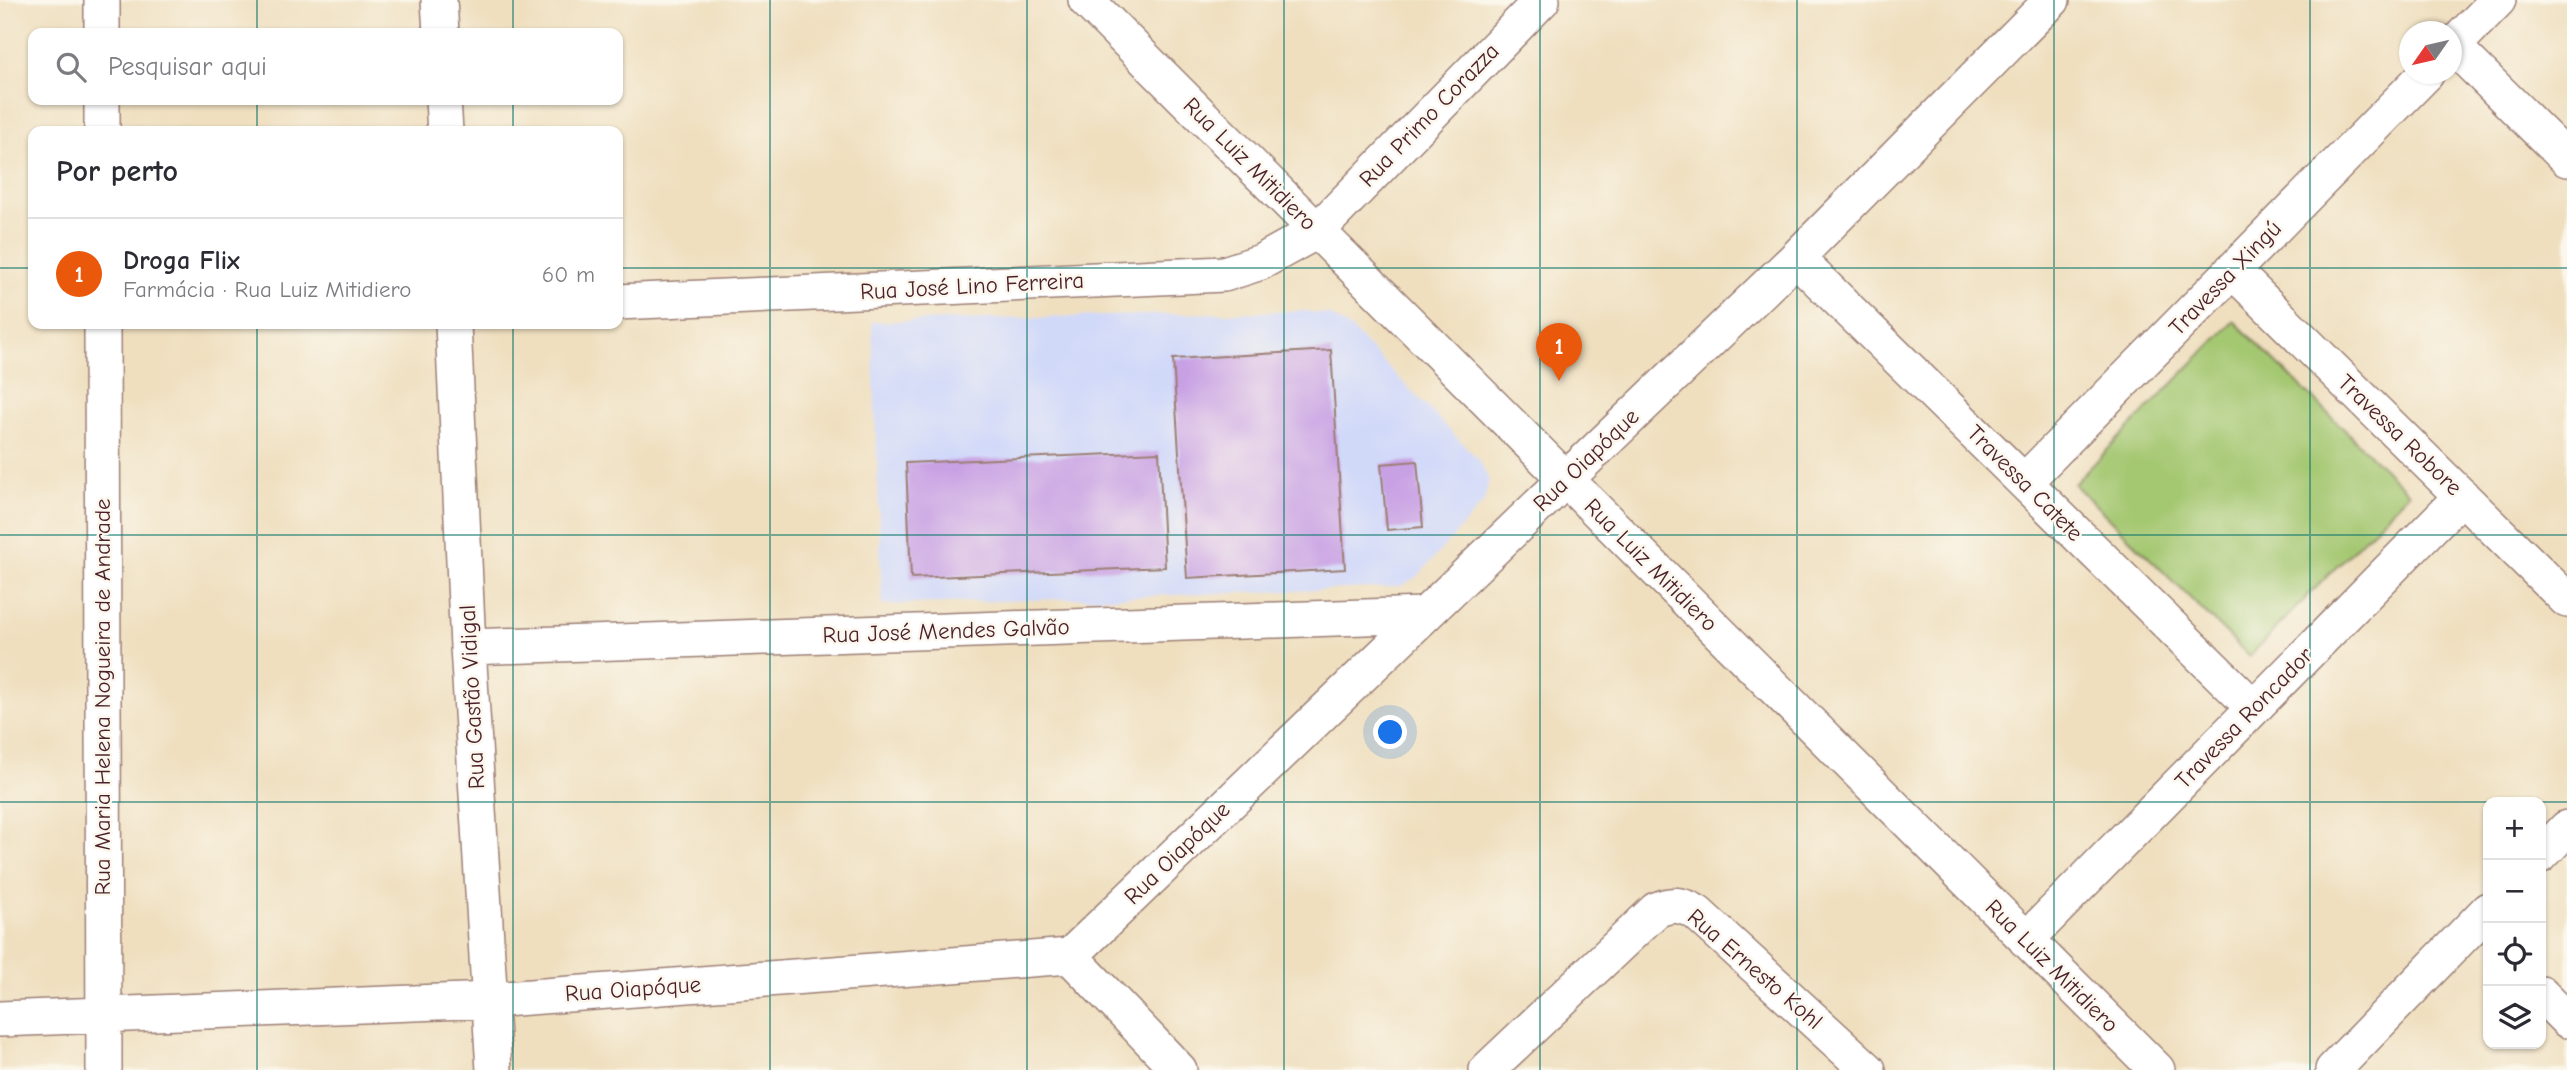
<!DOCTYPE html>
<html lang="pt">
<head>
<meta charset="utf-8">
<style>
	:root { --surface:#fff; --page:#f7f7f7; --text:#2b2b33; --muted:#7c7c81; --line:#e1e1e2; --accent:#ea580c }
	body { margin:0; font-family:"Comic Neue",sans-serif; background:var(--page); color:var(--text) }
	.controls { position:absolute; right:21px; bottom:21px; display:grid; overflow:hidden; border-radius:14px; box-shadow:0 2px 5px #0004 }
	.controls button { width:63px; height:63px; display:grid; place-items:center; padding:0; border:0; border-bottom:2px solid var(--line); background:var(--surface); color:var(--text); font:35px sans-serif }
	.compass { position:absolute; left:2399px; top:21px; width:63px; height:63px; border-radius:50%; background:var(--surface); box-shadow:0 2px 5px #0004; rotate:236deg }
	.you { position:absolute; left:1391px; top:733px; width:24px; height:24px; margin:-18px; border:5px solid #fff; border-radius:50%; background:#1a73e8; box-shadow:0 0 0 10px #1a73e833 }
	.badge { display:grid; place-items:center; width:46px; height:46px; border-radius:50%; background:var(--accent); color:#fff; font-size:23px; font-weight:700 }
	.pin { position:absolute; translate:-50% -58px; filter:drop-shadow(0 2px 4px #0008) }
	.pin::after { content:''; position:absolute; top:37px; width:24px; height:21px; background:inherit; clip-path:polygon(0 0,100% 0,50% 100%) }
	.list { margin:0; padding:0; list-style:none }
	h2 { display:flex; justify-content:space-between; align-items:center; height:91px; margin:0; padding:0 28px; font-size:30px }
	h2 small { font-size:23px; font-weight:400; color:var(--muted) }
	.list li { display:grid; grid-template-columns:46px 1fr auto; gap:21px; align-items:center; box-sizing:border-box; height:112px; padding:0 28px; border-top:2px solid var(--line) }
	.list b { display:block; font-size:26px; white-space:nowrap }
	.list p { margin:0; font-size:23px; white-space:nowrap; color:var(--muted) }
	.list em { font-size:23px; font-style:normal; color:var(--muted) }
	.icon { flex:none; width:38px; height:38px; fill:none; stroke:currentColor; stroke-width:2; stroke-linecap:round; stroke-linejoin:round }
	.map { position:relative; flex:none; width:2567px; height:1070px; overflow:hidden }
	.search { position:absolute; background:var(--surface); box-shadow:0 2px 5px #0004; left:28px; top:28px; width:595px; height:77px; display:flex; align-items:center; gap:18px; box-sizing:border-box; padding:0 24px; border-radius:14px; color:var(--muted); font-size:26px }
	.panel { position:absolute; background:var(--surface); box-shadow:0 2px 5px #0004; left:28px; top:126px; width:595px; height:203px; border-radius:14px }
	.map>svg:first-child { display:block }
	.built { fill:#d1d9f9 }
	.green { fill:#a4c771; stroke:#77734e; stroke-width:2 }
	.building { fill:#c8a0e4 }
	.lines { fill:none; stroke-linecap:round; stroke-linejoin:round }
	.minor-casing { stroke:#9c7f75; stroke-width:38 }
	.minor { stroke:#fff; stroke-width:35 }
	.grid { fill:none; stroke:#0f766e; stroke-width:2; stroke-opacity:0.55 }
	.labels { text-anchor:middle; dominant-baseline:central; stroke-width:5; stroke-linejoin:round; paint-order:stroke }
	.street-label { font-size:23px; fill:#4a1f2b; stroke:#fbf7ec }
</style>
</head>
<body>
<div class="map">
<svg width="2567" height="1070" viewBox="0 0 2567 1070">
	<rect width="100%" height="100%" fill="#fbf7ec"/>
	<filter id="ink" filterUnits="userSpaceOnUse"><feTurbulence type="fractalNoise" baseFrequency=".0143" numOctaves="2"/><feDisplacementMap in="SourceGraphic" scale="14" xChannelSelector="R" yChannelSelector="G"/><feConvolveMatrix kernelMatrix="1 2 1 2 8 2 1 2 1" color-interpolation-filters="sRGB"/></filter>
	<filter id="wash" filterUnits="userSpaceOnUse"><feTurbulence type="fractalNoise" baseFrequency=".00686" numOctaves="4" result="noise"/><feDisplacementMap in="SourceGraphic" scale="28" xChannelSelector="R" yChannelSelector="G"/><feGaussianBlur stdDeviation="1.57" result="paint"/><feColorMatrix in="noise" values="0 0 0 0 0 0 0 0 0 0 0 0 0 0 0 0 0 1.4 0 .05"/><feComposite in="paint" operator="in"/></filter>
	<g filter="url(#wash)">
		<rect width="100%" height="100%" fill="#efdfbf"/>
		<path class="built" d="M 1304,311 L 1329,315 L 1351,329 L 1479,460 L 1489,480 L 1484,502 L 1418,576 L 1401,586 L 1378,588 L 882,605 L 872,322 Z"/>
		<path class="green" d="M 2234,321 L 2409,493 L 2249,656 L 2074,484 Z"/>
		<g id="blocks">
			<path class="building" d="M 1331,350 L 1345,569 L 1187,578 L 1173,359 Z
				M 1159,452 L 1165,567 L 911,578 L 906,463 Z
				M 1417,461 L 1423,527 L 1387,530 L 1381,464 Z"/>
		</g>
	</g>
	<g filter="url(#ink)">
		<use href="#blocks" fill-opacity="0" stroke="#9c7f75" stroke-width="2"/>
		<g class="lines">
			<defs>
				<path id="minor" d="M 102,0 L 102,33
					M 439,0 L 441,33
					M 1086,0 L 2157,1070
					M 2453,46 L 2567,159
					M 2452,47 L 2498,0
					M 102,100 L 102,131
					M 443,100 L 445,131
					M 1796,258 L 2254,708
					M 2232,270 L 2567,600
					M 618,302 L 1224,274 L 1261,262 L 1317,231 L 1542,0
					M 102,324 L 104,1070
					M 453,324 L 468,647 L 494,1070
					M 2024,482 L 2426,74
					M 468,647 L 1424,615
					M 2541,855 L 2567,828
					M 2026,940 L 2462,496
					M 1070,956 L 1179,1070
					M 2541,994 L 2567,1020
					M 0,1019 L 491,1000 L 1070,956 L 1796,258 L 2052,0
					M 1487,1070 L 1656,910 C 1672,903 1682,904 1697,913 L 1868,1070
					M 2333,1070 L 2488,910"/>
			</defs>
			<use href="#minor" class="minor-casing"/>
			<use href="#minor" class="minor"/>
		</g>
	</g>
	<path class="grid" d="M 257,0 L 257,33M 513,0 L 513,33M 770,0 L 770,1070M 1027,0 L 1027,1070M 1284,0 L 1284,1070M 1540,0 L 1540,1070M 1797,0 L 1797,1070M 2054,0 L 2054,1070M 2310,0 L 2310,1070M 257,100 L 257,131M 513,100 L 513,131M 0,268 L 33,268M 618,268 L 2567,268M 257,324 L 257,1070M 513,324 L 513,1070M 0,535 L 2567,535M 0,802 L 2488,802M 2541,802 L 2567,802"/>
	<g class="labels">
		<g class="street-label">
			<text transform="translate(1429 115) rotate(-46)">Rua Primo Corazza</text>
			<text transform="translate(1250 164) rotate(45)">Rua Luiz Mitidiero</text>
			<text transform="translate(2225 278) rotate(-46)">Travessa Xingú</text>
			<text transform="translate(972 286) rotate(-3)">Rua José Lino Ferreira</text>
			<text transform="translate(2400 435) rotate(44)">Travessa Robore</text>
			<text transform="translate(1586 460) rotate(-44)">Rua Oiapóque</text>
			<text transform="translate(2025 483) rotate(45)">Travessa Catete</text>
			<text transform="translate(1651 565) rotate(45)">Rua Luiz Mitidiero</text>
			<text transform="translate(946 631) rotate(-2)">Rua José Mendes Galvão</text>
			<text transform="translate(102 697) rotate(-90)">Rua Maria Helena Nogueira de Andrade</text>
			<text transform="translate(472 697) rotate(-93)">Rua Gastão Vidigal</text>
			<text transform="translate(2244 718) rotate(-46)">Travessa Roncador</text>
			<text transform="translate(1177 853) rotate(-44)">Rua Oiapóque</text>
			<text transform="translate(2052 966) rotate(45)">Rua Luiz Mitidiero</text>
			<text transform="translate(1755 969) rotate(41)">Rua Ernesto Kohl</text>
			<text transform="translate(633 989) rotate(-4)">Rua Oiapóque</text>
		</g>
	</g>
</svg>
<div class="controls">
<button>+</button>
<button>−</button>
<button><svg class="icon" aria-label="locate" viewBox="0 0 24 24"><circle cx="12" cy="12" r="6"/><path d="M12 2v4M12 18v4M2 12h4M18 12h4"/></svg></button>
<button><svg class="icon" aria-label="layers" viewBox="0 0 24 24"><path d="M12 4l9 5-9 5-9-5zM3 14l9 5 9-5"/></svg></button>
</div>
<svg class="compass" viewBox="-18 -18 36 36"><path d="M0-13l5 13h-10z" fill="#e53935"/><path d="M0 13l5-13h-10z" fill="#7c7c81"/></svg>
<div class="you"></div>
<div class="pin badge" style="left:1559px;top:381px">1</div>
<div class="search"><svg class="icon" aria-label="search" viewBox="0 0 24 24"><circle cx="10" cy="10" r="6"/><path d="M15 15l6 6"/></svg>Pesquisar aqui</div>
<section class="panel">
<h2>Por perto<small></small></h2>
<ul class="list">
<li><span class="badge">1</span><div><b>Droga Flix</b><p>Farmácia · Rua Luiz Mitidiero</p></div><em>60 m</em></li>
</ul>
</section>
</div>
</body>
</html>
